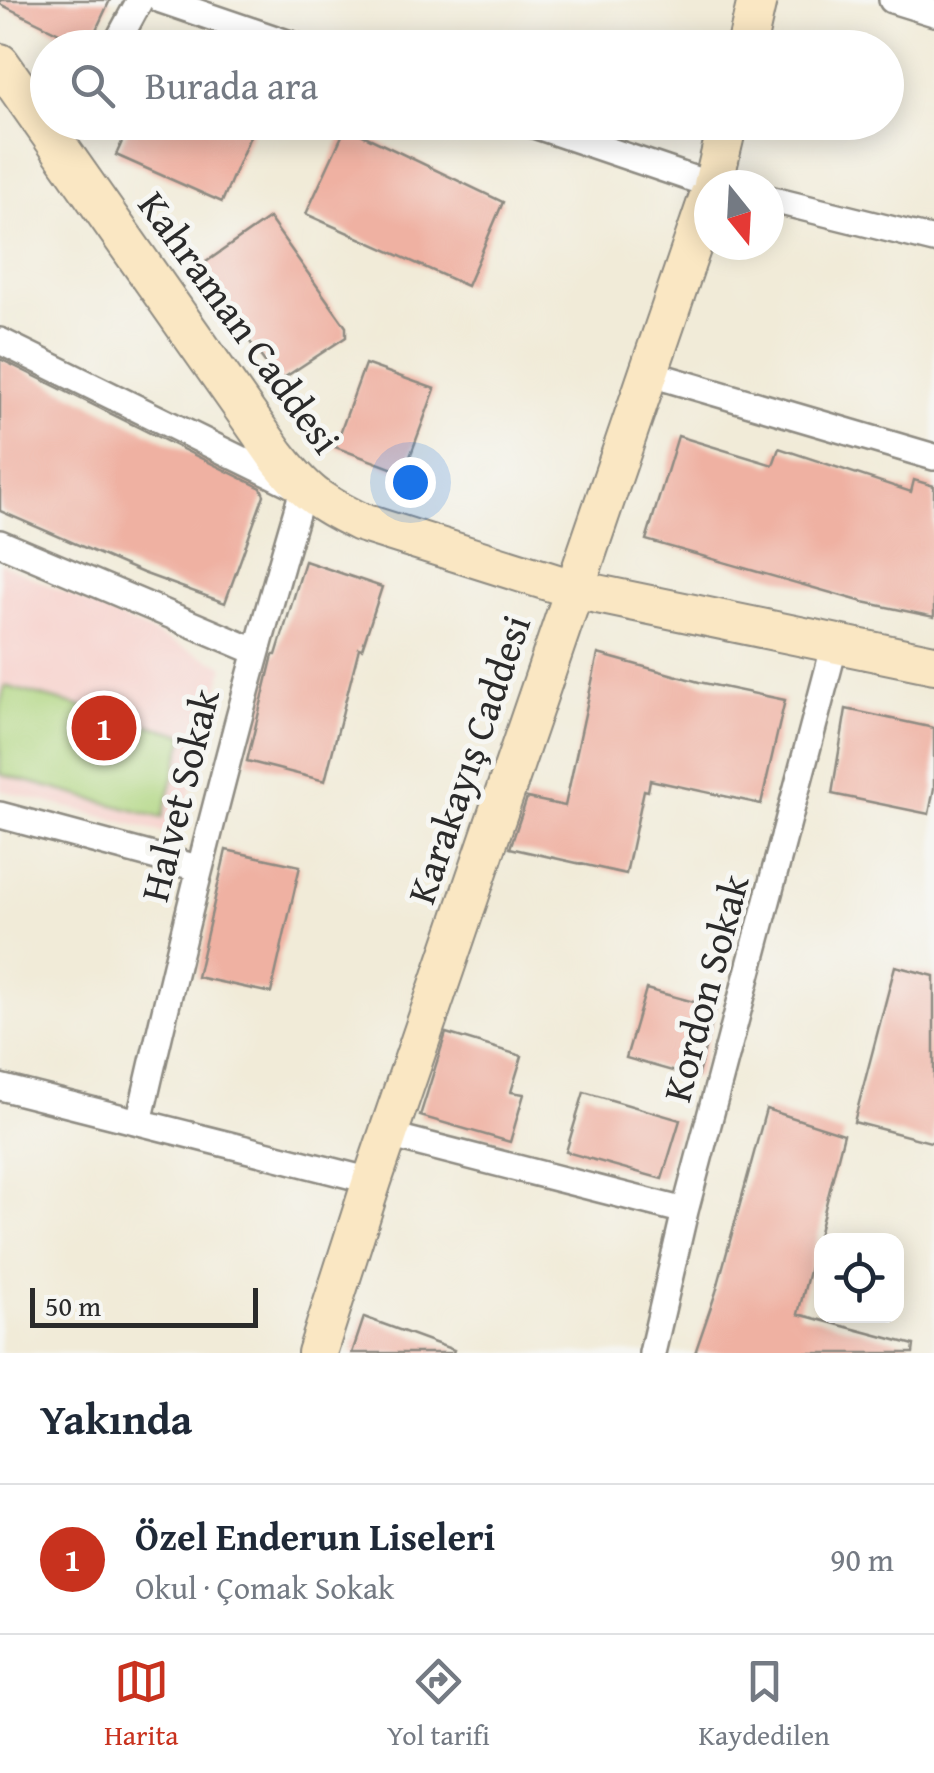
<!DOCTYPE html>
<html lang="tr">
<head>
<meta charset="utf-8">
<style>
	:root { --surface:#fff; --page:#f6f6f7; --text:#1f2937; --muted:#747a83; --line:#e0e1e3; --accent:#c8321e }
	body { margin:0; font-family:"Gentium Book Plus",serif; background:var(--page); color:var(--text) }
	.controls { position:absolute; right:30px; bottom:30px; display:grid; overflow:hidden; border-radius:20px; box-shadow:0 5px 25px #0003 }
	.controls button { width:90px; height:90px; display:grid; place-items:center; padding:0; border:0; border-bottom:2px solid var(--line); background:var(--surface); color:var(--text); font:50px sans-serif }
	.compass { position:absolute; left:694px; top:170px; width:90px; height:90px; border-radius:50%; background:var(--surface); box-shadow:0 5px 25px #0003; rotate:162deg }
	.scale { position:absolute; left:30px; bottom:25px; width:228px; box-sizing:border-box; padding-left:10px; border:5px solid #2b2b2b; border-top:0; font-size:28px; line-height:35px; white-space:nowrap; color:#2b2b2b; -webkit-text-stroke:8px #f6f6f2; paint-order:stroke }
	.you { position:absolute; left:410px; top:482px; width:35px; height:35px; margin:-25px; border:8px solid #fff; border-radius:50%; background:#1a73e8; box-shadow:0 0 0 15px #1a73e833 }
	.badge { display:grid; place-items:center; width:65px; height:65px; border-radius:50%; background:var(--accent); color:#fff; font-size:32px; font-weight:700 }
	.pin { position:absolute; translate:-50% -50%; border:5px solid #fff; box-shadow:0 2px 10px #0006 }
	.list { margin:0; padding:0; list-style:none }
	h2 { display:flex; justify-content:space-between; align-items:center; height:130px; margin:0; padding:0 40px; font-size:42px }
	h2 small { font-size:32px; font-weight:400; color:var(--muted) }
	.list li { display:grid; grid-template-columns:65px 1fr auto; gap:30px; align-items:center; box-sizing:border-box; height:150px; padding:0 40px; border-top:2px solid var(--line) }
	.list b { display:block; font-size:38px; white-space:nowrap }
	.list p { margin:0; font-size:32px; white-space:nowrap; color:var(--muted) }
	.list em { font-size:32px; font-style:normal; color:var(--muted) }
	.icon { flex:none; width:55px; height:55px; fill:none; stroke:currentColor; stroke-width:2; stroke-linecap:round; stroke-linejoin:round }
	.map { position:relative; flex:none; width:934px; height:1353px; overflow:hidden }
	.search { position:absolute; background:var(--surface); box-shadow:0 5px 25px #0003; left:30px; right:30px; top:30px; height:110px; display:flex; align-items:center; gap:25px; box-sizing:border-box; padding:0 35px; border-radius:55px; color:var(--muted); font-size:38px }
	.sheet { height:280px; background:var(--surface) }
	nav { display:flex; justify-content:space-around; align-items:center; box-sizing:border-box; height:140px; border-top:2px solid var(--line); background:var(--surface); font-size:28px; color:var(--muted) }
	nav a { display:grid; justify-items:center; gap:5px }
	nav .on { color:var(--accent) }
	.map>svg:first-child { display:block }
	.built { fill:#f7d0cb }
	.green { fill:#afd57f; stroke:#6d8055; stroke-width:2.5 }
	.building { fill:#efb1a2 }
	.lines { fill:none; stroke-linecap:round; stroke-linejoin:round }
	.street-casing { stroke:#8e8b82; stroke-width:30 }
	.secondary-casing { stroke:#8e8b82; stroke-width:42 }
	.street { stroke:#fff; stroke-width:25 }
	.secondary { stroke:#fae7c3; stroke-width:38 }
	.labels { text-anchor:middle; dominant-baseline:central; stroke-width:10; stroke-linejoin:round; paint-order:stroke }
	.street-label { font-size:40px; fill:#2b2b2b; stroke:#f6f6f2 }
</style>
</head>
<body>
<div class="map">
<svg width="934" height="1353" viewBox="0 0 934 1353">
	<rect width="100%" height="100%" fill="#f6f6f2"/>
	<filter id="ink" filterUnits="userSpaceOnUse"><feTurbulence type="fractalNoise" baseFrequency=".01" numOctaves="2"/><feDisplacementMap in="SourceGraphic" scale="20" xChannelSelector="R" yChannelSelector="G"/><feConvolveMatrix kernelMatrix="1 2 1 2 8 2 1 2 1" color-interpolation-filters="sRGB"/></filter>
	<filter id="wash" filterUnits="userSpaceOnUse"><feTurbulence type="fractalNoise" baseFrequency=".0048" numOctaves="4" result="noise"/><feDisplacementMap in="SourceGraphic" scale="40" xChannelSelector="R" yChannelSelector="G"/><feGaussianBlur stdDeviation="2.25" result="paint"/><feColorMatrix in="noise" values="0 0 0 0 0 0 0 0 0 0 0 0 0 0 0 0 0 1.4 0 .05"/><feComposite in="paint" operator="in"/></filter>
	<g filter="url(#wash)">
		<rect width="100%" height="100%" fill="#f1ebd8"/>
		<path class="built" d="M 0,563 L 224,666 L 178,836 L 0,790 Z"/>
		<path class="green" d="M 5,686 L 185,735 L 162,818 L 0,774 L 0,705 Z"/>
		<g id="blocks">
			<path class="building" d="M 0,0 L 110,0 L 88,47 L 0,4 Z
				M 131,122 L 256,122 L 222,202 L 116,155 Z
				M 346,127 L 503,202 L 467,286 L 306,214 Z
				M 269,218 L 346,327 L 346,337 L 279,381 L 196,269 Z
				M 0,359 L 261,488 L 264,495 L 225,603 L 143,573 L 0,511 Z
				M 365,364 L 435,389 L 404,473 L 335,447 Z
				M 678,436 L 773,465 L 779,448 L 911,492 L 914,480 L 934,486 L 934,617 L 863,602 L 646,540 Z
				M 305,561 L 382,587 L 362,649 L 359,648 L 325,781 L 247,761 L 273,655 L 276,655 Z
				M 598,654 L 699,682 L 785,700 L 761,804 L 650,780 L 648,791 L 644,790 L 626,874 L 510,848 L 527,798 L 565,806 Z
				M 846,709 L 934,728 L 934,788 L 929,814 L 832,794 Z
				M 226,850 L 300,866 L 271,993 L 197,977 Z
				M 895,966 L 934,976 L 934,1143 L 854,1122 Z
				M 646,989 L 716,1008 L 697,1078 L 626,1058 Z
				M 446,1033 L 522,1056 L 511,1092 L 524,1094 L 510,1142 L 420,1116 Z
				M 584,1092 L 680,1120 L 662,1179 L 566,1152 Z
				M 766,1109 L 844,1134 L 798,1314 L 914,1345 L 913,1353 L 695,1353 L 716,1292 Z
				M 364,1317 L 454,1350 L 453,1353 L 352,1353 Z"/>
		</g>
	</g>
	<g filter="url(#ink)">
		<use href="#blocks" fill-opacity="0" stroke="#8e8b82" stroke-width="2.5"/>
		<g class="lines">
			<defs>
				<path id="street" d="M 161,0 L 302,48
					M 892,0 L 934,13
					M 114,48 L 140,0
					M 525,122 L 711,185
					M 769,199 L 934,240
					M 0,341 L 303,490 C 241,699 188,909 139,1122
					M 648,373 L 934,457
					M 0,543 L 255,651
					M 0,815 L 198,868
					M 0,1087 L 372,1181
					M 388,1135 L 685,1211
					M 652,1353 L 685,1211 L 835,644"/>
				<path id="secondary" d="M 746,48 L 757,0
					M 0,63 L 276,455 C 304,491 318,502 360,522 L 573,589 L 934,664
					M 713,185 L 728,122
					M 317,1353 L 372,1181 L 709,196"/>
			</defs>
			<use href="#street" class="street-casing"/>
			<use href="#secondary" class="secondary-casing"/>
			<use href="#street" class="street"/>
			<use href="#secondary" class="secondary"/>
		</g>
	</g>
	<g class="labels">
		<g class="street-label">
			<text transform="translate(240 322) rotate(54)">Kahraman Caddesi</text>
			<text transform="translate(468 759) rotate(-71)">Karakayış Caddesi</text>
			<text transform="translate(179 795) rotate(-76)">Halvet Sokak</text>
			<text transform="translate(705 988) rotate(-75)">Kordon Sokak</text>
		</g>
	</g>
</svg>
<div class="controls">
<button><svg class="icon" aria-label="locate" viewBox="0 0 24 24"><circle cx="12" cy="12" r="6"/><path d="M12 2v4M12 18v4M2 12h4M18 12h4"/></svg></button>
</div>
<svg class="compass" viewBox="-18 -18 36 36"><path d="M0-13l5 13h-10z" fill="#e53935"/><path d="M0 13l5-13h-10z" fill="#747a83"/></svg>
<div class="scale">50 m</div>
<div class="you"></div>
<div class="pin badge" style="left:104px;top:728px">1</div>
<div class="search"><svg class="icon" aria-label="search" viewBox="0 0 24 24"><circle cx="10" cy="10" r="6"/><path d="M15 15l6 6"/></svg>Burada ara</div>
</div>
<section class="sheet">
<h2>Yakında<small></small></h2>
<ul class="list">
<li><span class="badge">1</span><div><b>Özel Enderun Liseleri</b><p>Okul · Çomak Sokak</p></div><em>90 m</em></li>
</ul>
</section>
<nav>
<a class="on"><svg class="icon" aria-label="map" viewBox="0 0 24 24"><path d="M3 6l6-2 6 2 6-2v14l-6 2-6-2-6 2zM9 4v14M15 6v14"/></svg>Harita</a>
<a><svg class="icon" aria-label="directions" viewBox="0 0 24 24"><path d="M12 3l9 9-9 9-9-9zM9 14v-3h6M13 9l2 2-2 2"/></svg>Yol tarifi</a>
<a><svg class="icon" aria-label="saved" viewBox="0 0 24 24"><path d="M7 4h10v16l-5-4-5 4z"/></svg>Kaydedilen</a>
</nav>
</body>
</html>
